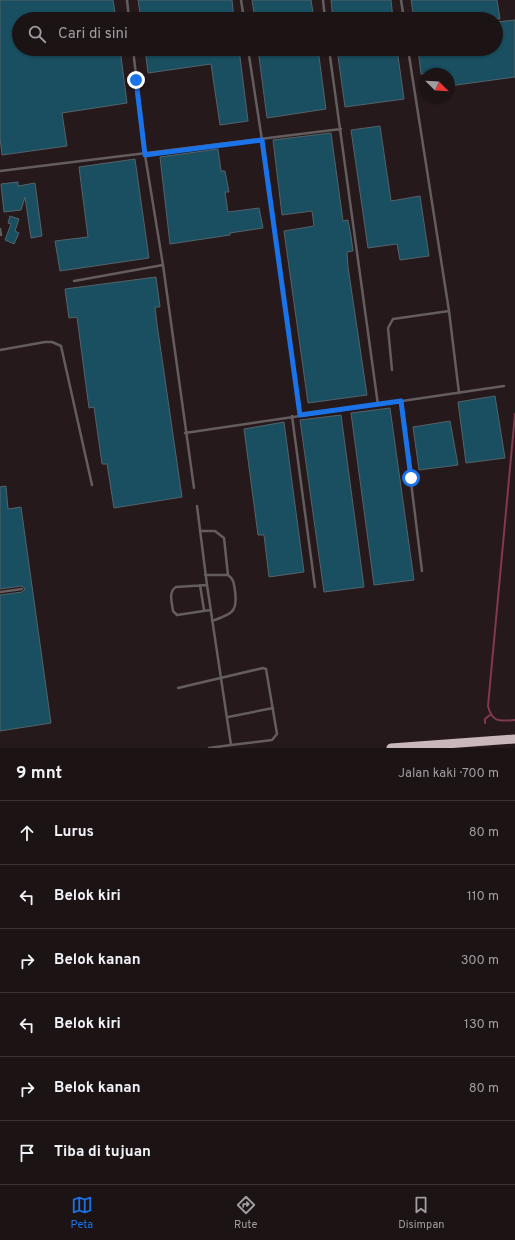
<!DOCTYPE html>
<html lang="id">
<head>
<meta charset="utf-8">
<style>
	:root { --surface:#1c1315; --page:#251c1e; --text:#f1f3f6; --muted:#a09ea0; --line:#3a3234; --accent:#1a73e8 }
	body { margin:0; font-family:Overpass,sans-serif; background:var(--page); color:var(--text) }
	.compass { position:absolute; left:419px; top:68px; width:36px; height:36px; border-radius:50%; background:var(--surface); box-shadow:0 1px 3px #0004; rotate:114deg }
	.stop { position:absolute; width:12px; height:12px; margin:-9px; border:3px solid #1a73e8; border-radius:50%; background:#fff }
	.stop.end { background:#1a73e8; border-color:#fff; box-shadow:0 1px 4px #0008 }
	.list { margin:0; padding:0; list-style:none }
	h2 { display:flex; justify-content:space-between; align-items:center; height:52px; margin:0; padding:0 16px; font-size:17px }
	h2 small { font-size:13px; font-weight:400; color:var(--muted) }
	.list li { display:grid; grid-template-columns:26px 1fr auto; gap:12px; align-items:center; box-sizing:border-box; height:64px; padding:0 16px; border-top:1px solid var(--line) }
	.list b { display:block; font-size:15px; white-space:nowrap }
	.list em { font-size:13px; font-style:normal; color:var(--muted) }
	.icon { flex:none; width:22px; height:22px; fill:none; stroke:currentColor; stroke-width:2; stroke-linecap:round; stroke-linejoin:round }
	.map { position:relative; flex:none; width:515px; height:748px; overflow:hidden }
	.search { position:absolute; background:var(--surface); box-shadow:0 1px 3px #0004; left:12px; right:12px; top:12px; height:44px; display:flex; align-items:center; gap:10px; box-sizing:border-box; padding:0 14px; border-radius:22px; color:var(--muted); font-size:15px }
	.sheet { height:436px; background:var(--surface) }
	nav { display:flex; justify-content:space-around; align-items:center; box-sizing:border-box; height:56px; border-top:1px solid var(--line); background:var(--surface); font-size:11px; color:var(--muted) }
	nav a { display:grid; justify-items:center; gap:2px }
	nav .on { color:var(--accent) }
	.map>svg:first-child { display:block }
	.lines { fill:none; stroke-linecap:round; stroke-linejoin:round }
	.stream { stroke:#82384f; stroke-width:2 }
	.building { fill:#194f60; stroke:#546369 }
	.service { stroke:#645d5e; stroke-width:2.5 }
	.motorway { stroke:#c9b7bb; stroke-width:9 }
	.route { stroke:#1a73e8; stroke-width:5 }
</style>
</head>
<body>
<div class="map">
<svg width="515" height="748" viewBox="0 0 515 748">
	<rect width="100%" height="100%" fill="#26191c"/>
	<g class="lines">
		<path class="stream" d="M 515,414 L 488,706 C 492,723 500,721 515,720
			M 485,723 L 485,719 L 490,715"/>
	</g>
	<path class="building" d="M 0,0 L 113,0 L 116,19 L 19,19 L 19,49 L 120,49 L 127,103 L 62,113 L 67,146 L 2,155 L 0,138 Z
		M 138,0 L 232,0 L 234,19 L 141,19 Z
		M 252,0 L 311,0 L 314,19 L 255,19 Z
		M 331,0 L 391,0 L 393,19 L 333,19 Z
		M 411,0 L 497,0 L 500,19 L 414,19 Z
		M 515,20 L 515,77 L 449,86 L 449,74 L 421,74 L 418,49 L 496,49 L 496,22 Z
		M 145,49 L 239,49 L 248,121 L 220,125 L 211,64 L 148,73 Z
		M 258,49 L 318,49 L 326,109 L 267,118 Z
		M 337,49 L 397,49 L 404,99 L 345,107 Z
		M 380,126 L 391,201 L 420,196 L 429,256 L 400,260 L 397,244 L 368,248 L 351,130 Z
		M 331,133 L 343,221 L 348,220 L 351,236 L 353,251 L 347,252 L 348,267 L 367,395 L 308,403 L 284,231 L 314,226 L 312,211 L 282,215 L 273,140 Z
		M 218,149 L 221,171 L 225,171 L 229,192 L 225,192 L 228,212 L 259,208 L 263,228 L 230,233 L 230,235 L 170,244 L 160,157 Z
		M 135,159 L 149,258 L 60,271 L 55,241 L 88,237 L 79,167 Z
		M 18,182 L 18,186 L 35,183 L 42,236 L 31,238 L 25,197 L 21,210 L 4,212 L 1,184 Z
		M 10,216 L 19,219 L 15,231 L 19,233 L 14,244 L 5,240 L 11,224 L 8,223 Z
		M 156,277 L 160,307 L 155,307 L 157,324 L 182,497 L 114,508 L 107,464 L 102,464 L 94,407 L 89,408 L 77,317 L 69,318 L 65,289 Z
		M 495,396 L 505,458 L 466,463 L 458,402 Z
		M 390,408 L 414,580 L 374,585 L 351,413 Z
		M 341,415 L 364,587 L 324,592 L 300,420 Z
		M 450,421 L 458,465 L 419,470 L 413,427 Z
		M 284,422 L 304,572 L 269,577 L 264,535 L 258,535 L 244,429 Z
		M 6,486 L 8,509 L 21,507 L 51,723 L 0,731 L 0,595 L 22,592 L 25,589 L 22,586 L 0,589 L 0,487 Z"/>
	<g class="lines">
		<path class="service" d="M 127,0 L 129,19
			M 241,0 L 244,19
			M 323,0 L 325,19
			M 401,0 L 404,19
			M 133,49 L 145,155 L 163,265 L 194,488
			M 248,49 L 262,140 L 300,415
			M 329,49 L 378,405
			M 408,49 L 449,311 L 459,393
			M 0,171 L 341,129
			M 0,229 L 1,235
			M 74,281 L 163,265
			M 0,350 L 45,342 L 52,342 L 61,346 L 92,485
			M 392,370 L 388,328 L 393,319 L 449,311
			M 401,401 L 422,571
			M 292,416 L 315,587
			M 185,433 L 504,386
			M 197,506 L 207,585 L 231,745 L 209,748
			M 200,531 L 215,531 L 224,538 L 228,575
			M 205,575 L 228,575 C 234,579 234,584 235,591 C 238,613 231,614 212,621
			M 200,585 L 204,610
			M 207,585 L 176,587 C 168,592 172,603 173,611 L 177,615 L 210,610
			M 0,592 L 22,589
			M 178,688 L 263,668 L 266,669 L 277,734 L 272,740 L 231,745
			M 228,717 L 273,708"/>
		<path class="motorway" d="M 391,748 L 515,739"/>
	</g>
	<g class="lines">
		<path class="route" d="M 136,80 L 145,155 L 262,140 L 300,415 L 401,401 L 411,478"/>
	</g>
</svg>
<svg class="compass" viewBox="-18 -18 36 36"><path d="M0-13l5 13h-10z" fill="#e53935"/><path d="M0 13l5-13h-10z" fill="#a09ea0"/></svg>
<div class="stop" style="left:411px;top:478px"></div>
<div class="stop end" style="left:136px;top:80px"></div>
<div class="search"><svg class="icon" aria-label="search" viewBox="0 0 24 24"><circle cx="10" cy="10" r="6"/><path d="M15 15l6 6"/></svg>Cari di sini</div>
</div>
<section class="sheet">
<h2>9 mnt<small>Jalan kaki · 700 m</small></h2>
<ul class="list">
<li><svg class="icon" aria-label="ahead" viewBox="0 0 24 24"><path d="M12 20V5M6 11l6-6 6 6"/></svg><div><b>Lurus</b></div><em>80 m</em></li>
<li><svg class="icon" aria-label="left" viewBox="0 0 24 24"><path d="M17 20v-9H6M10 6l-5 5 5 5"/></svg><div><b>Belok kiri</b></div><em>110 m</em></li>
<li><svg class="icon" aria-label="right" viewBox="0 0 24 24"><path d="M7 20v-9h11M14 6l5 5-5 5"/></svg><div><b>Belok kanan</b></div><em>300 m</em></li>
<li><svg class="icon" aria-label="left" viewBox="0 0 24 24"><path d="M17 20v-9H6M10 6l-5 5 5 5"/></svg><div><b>Belok kiri</b></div><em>130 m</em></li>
<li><svg class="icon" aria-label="right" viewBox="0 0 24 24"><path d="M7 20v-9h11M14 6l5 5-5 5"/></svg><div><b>Belok kanan</b></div><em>80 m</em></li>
<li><svg class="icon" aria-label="arrive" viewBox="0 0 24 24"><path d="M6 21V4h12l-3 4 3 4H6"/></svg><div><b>Tiba di tujuan</b></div></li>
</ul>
</section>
<nav>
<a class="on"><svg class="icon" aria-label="map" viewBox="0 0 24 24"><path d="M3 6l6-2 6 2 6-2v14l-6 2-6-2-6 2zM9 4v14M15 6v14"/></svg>Peta</a>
<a><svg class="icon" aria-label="directions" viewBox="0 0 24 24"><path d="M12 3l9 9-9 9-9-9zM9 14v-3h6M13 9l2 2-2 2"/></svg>Rute</a>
<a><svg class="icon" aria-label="saved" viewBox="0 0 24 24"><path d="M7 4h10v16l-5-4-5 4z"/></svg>Disimpan</a>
</nav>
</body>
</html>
